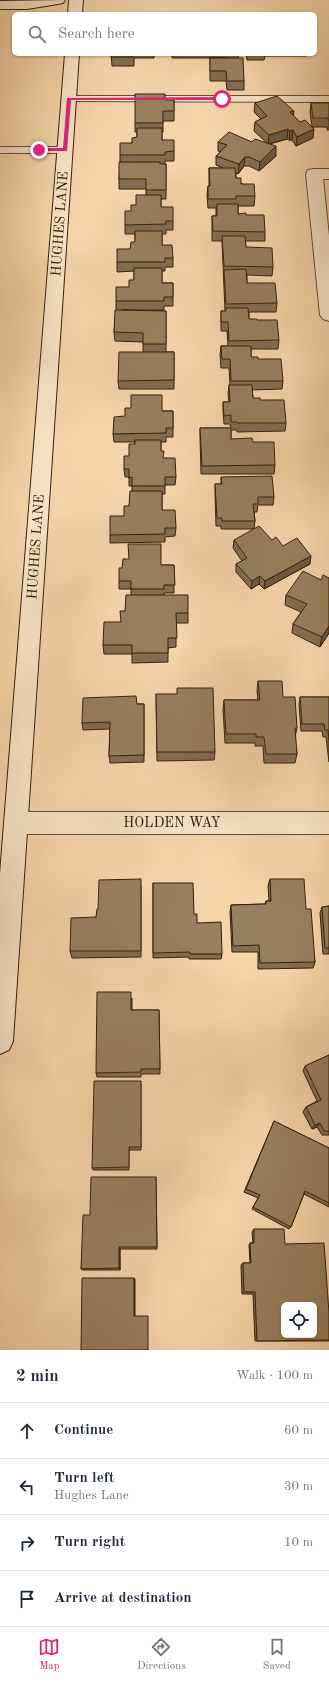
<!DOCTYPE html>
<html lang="en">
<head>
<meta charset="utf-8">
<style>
	:root { --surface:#fff; --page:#f2f2f3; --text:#1f2937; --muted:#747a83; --line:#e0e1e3; --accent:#db2777 }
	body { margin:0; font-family:"Old Standard TT",serif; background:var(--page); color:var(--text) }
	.controls { position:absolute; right:12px; bottom:12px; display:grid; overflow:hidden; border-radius:6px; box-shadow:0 1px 3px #0004 }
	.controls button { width:36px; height:36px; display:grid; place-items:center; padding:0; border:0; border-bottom:1px solid var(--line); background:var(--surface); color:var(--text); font:20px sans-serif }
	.stop { position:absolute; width:12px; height:12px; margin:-9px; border:3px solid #db2777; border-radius:50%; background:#fff }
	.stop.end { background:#db2777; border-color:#fff; box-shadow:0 1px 4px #0008 }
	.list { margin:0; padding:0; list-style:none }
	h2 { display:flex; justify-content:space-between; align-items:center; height:52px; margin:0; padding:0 16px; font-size:17px }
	h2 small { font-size:13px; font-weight:400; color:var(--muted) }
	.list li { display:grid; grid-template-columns:26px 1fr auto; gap:12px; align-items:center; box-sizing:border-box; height:56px; padding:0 16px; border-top:1px solid var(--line) }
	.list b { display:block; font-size:15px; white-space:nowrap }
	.list p { margin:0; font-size:13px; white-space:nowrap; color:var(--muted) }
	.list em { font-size:13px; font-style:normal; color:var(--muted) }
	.icon { flex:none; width:22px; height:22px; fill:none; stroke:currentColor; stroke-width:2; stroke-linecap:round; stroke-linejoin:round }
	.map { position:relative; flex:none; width:329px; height:1350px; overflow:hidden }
	.search { position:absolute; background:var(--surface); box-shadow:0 1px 3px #0004; left:12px; right:12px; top:12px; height:44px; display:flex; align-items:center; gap:10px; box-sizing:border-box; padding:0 14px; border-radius:6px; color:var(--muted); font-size:15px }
	.sheet { height:276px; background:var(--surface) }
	nav { display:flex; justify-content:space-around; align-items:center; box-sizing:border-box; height:56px; border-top:1px solid var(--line); background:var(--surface); font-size:11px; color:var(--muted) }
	nav a { display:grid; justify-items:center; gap:2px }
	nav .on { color:var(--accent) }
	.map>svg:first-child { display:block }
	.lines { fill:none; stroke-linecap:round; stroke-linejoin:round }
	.lane-casing { stroke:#644e32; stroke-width:2 }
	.street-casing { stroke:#644e32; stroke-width:2 }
	.secondary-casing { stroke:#34210a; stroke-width:2 }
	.lane { fill:#f8e4c7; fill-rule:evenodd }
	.street { fill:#f8e4c7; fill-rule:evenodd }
	.secondary { fill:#f8e4c7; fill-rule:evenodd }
	.wall { fill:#836d50; stroke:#34210a }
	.shaded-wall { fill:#6a5941; stroke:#34210a }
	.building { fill:#987f5d; stroke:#34210a; fill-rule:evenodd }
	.route { fill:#db2777 }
	.labels { text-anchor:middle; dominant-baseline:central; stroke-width:3.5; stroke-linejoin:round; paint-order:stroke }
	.street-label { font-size:14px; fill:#34210a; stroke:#f8e4c7 }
</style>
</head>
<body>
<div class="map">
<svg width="329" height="1350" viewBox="0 0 329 1350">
	<rect width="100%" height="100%" fill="#f4d5a9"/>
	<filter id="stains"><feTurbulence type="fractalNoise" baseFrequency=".005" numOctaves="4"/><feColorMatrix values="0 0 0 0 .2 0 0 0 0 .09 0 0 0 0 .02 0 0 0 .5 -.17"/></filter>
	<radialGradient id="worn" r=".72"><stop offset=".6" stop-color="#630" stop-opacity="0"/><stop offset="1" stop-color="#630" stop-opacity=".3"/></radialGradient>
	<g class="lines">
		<defs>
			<path id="lane" d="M 69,96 L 329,96 L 329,102 L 66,101 L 64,99 Z
				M 0,147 L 65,147 L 70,150 L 65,153 L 0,153 Z"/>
			<path id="street" d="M 314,169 L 329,169 L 329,179 L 323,179 L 329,236 L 329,321 L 323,319 L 320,315 L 306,174 L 308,170 Z
				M 16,812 L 329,812 L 329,834 L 16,834 L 8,831 L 4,823 L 8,815 Z"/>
			<path id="secondary" d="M 65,0 L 63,3 L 58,4 L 27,9 L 0,9 L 0,1 Z
				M 69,0 L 83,0 L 82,14 L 68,14 Z
				M 65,54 L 79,54 L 13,1041 L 9,1050 L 0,1054 L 0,874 Z"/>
		</defs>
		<use href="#lane" class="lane-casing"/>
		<use href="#street" class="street-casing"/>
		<use href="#secondary" class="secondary-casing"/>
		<use href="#lane" class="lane"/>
		<use href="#street" class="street"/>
		<use href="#secondary" class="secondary"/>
	</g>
	<path class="wall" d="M 111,54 L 154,54 L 154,58 L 134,58 L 134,66 L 112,66 Z
		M 172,54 L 239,54 L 238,58 L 244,81 L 244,90 L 227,90 L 226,81 L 210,81 L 210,58 L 226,58 L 172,58 Z
		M 246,54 L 306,54 L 306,56 L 265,56 L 264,60 L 247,60 Z
		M 165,100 L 174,100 L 174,121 L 163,121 L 163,132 L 162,132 L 162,140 L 174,151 L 174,161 L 165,161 L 165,164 L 166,164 L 166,199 L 161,199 L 161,207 L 173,221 L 173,230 L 166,230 L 166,234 L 162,234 L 162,245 L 173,258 L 173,267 L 165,267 L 165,271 L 162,271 L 162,283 L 173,283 L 173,306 L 164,306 L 164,310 L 122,310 L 166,311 L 166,352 L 174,352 L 174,389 L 119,389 L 118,381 L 143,352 L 143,342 L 115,341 L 114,332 L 116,310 L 116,301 L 129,287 L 134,280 L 134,271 L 117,272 L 117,262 L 130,249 L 135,242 L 135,234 L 125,234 L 125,225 L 131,211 L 136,205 L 146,195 L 146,189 L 119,189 L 119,179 L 120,162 L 120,155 L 137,137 L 137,132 L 135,132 L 135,123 Z
		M 255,103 L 294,116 L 300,122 L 312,127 L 310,112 L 311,103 L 329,103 L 329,130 L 327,130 L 327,127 L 313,127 L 313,138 L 296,146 L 292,140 L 289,140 L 287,139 L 270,144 L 276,156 L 259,171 L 249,166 L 244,166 L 238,174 L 236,173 L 236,178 L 255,196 L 254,206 L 238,206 L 238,214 L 246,215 L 265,232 L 265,241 L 245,241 L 246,247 L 273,267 L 272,276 L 247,275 L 247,283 L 277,303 L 276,312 L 249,312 L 249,319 L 257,320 L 279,340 L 278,349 L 251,349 L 251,357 L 258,359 L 283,381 L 282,389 L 252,390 L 253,398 L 260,400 L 286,423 L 285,431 L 237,432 L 237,430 L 231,430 L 231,439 L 253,442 L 275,465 L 274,474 L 201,474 L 200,437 L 200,428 L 231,428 L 230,424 L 224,424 L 223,411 L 223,402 L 229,402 L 228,394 L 229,385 L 230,385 L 229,368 L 221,368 L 220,355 L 221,346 L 228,346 L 227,331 L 221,331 L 221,311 L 225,311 L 222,241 L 212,241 L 212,216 L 216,216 L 216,208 L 208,208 L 207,195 L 208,186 L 209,186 L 209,168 L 223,168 L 216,165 L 216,156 L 220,152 L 218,151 L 218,142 L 252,142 L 267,143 L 254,131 L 255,122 L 261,119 L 254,112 Z
		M 162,411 L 173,411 L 173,437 L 166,437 L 166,442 L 161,442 L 161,451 L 163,458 L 176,477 L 175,485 L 165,485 L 165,494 L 162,494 L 162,510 L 176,528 L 175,536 L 165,537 L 165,542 L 110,543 L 110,535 L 124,516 L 129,506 L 132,491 L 132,486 L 129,486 L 129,477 L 125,477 L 124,469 L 135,444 L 135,442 L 114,442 L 113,434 L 125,416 Z
		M 221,477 L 274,497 L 273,505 L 258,505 L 257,512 L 254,512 L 255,521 L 254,529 L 221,529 L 221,526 L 216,526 L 215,493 L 215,484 L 221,484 Z
		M 234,540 L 272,540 L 283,546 L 310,564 L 264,589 L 259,584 L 251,589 L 236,572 L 236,564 L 242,561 L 233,548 Z
		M 161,565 L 174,565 L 174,593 L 164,593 L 164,595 L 188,613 L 188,623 L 176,623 L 176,647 L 168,648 L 168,662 L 132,663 L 132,654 L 104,654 L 103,645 L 121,622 L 131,595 L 131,589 L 119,589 L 119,581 Z
		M 329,578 L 329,633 L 320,647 L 292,633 L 293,624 L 301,612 L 285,605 L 286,595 L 321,580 Z
		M 258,681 L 283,697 L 297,728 L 295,737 L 297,754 L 295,763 L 264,763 L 263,746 L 255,746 L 255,743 L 225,743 L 223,709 L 224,700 L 258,700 L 257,691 Z
		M 156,694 L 215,752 L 214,760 L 157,761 Z
		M 300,697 L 329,697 L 329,762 L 326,737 L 323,737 L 322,731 L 301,731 L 299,704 Z
		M 137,704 L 144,704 L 144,762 L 110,763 L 109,756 L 110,729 L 83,730 L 82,723 Z
		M 270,879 L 306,909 L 315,962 L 313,968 L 258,969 L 258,952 L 232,952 L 230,912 L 231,905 L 265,904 L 266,901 L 269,901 L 268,886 Z
		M 153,883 L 194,914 L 197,923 L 222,954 L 221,959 L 189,959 L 189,957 L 153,958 Z
		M 141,886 L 141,957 L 72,958 L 70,951 L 96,917 L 98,909 Z
		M 329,906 L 329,954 L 323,954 L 320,913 L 322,907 Z
		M 132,998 L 132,1010 L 159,1010 L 160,1074 L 141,1074 L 141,1077 L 97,1077 L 96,1073 Z
		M 329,1055 L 329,1135 L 322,1135 L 317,1127 L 312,1129 L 303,1112 L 306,1107 L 317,1101 L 303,1071 L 305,1066 Z
		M 141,1084 L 141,1150 L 129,1150 L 129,1170 L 93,1170 L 92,1168 Z
		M 274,1121 L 329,1148 L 329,1207 L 304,1194 L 291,1227 L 289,1229 L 252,1209 L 258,1198 L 244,1192 Z
		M 156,1177 L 157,1249 L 120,1249 L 120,1270 L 83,1270 L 81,1269 L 90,1215 Z
		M 254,1229 L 285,1244 L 329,1341 L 255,1341 L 253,1294 L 242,1294 L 241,1265 L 243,1263 L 250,1263 L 249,1245 L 250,1243 L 253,1243 L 252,1232 Z"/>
	<path class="shaded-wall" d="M 294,111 L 293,120 L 290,112 Z
		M 288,129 L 287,139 L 268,144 L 269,135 Z
		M 314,129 L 313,138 L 296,146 L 297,137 Z
		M 293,130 L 292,140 L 289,140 L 290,131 Z
		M 276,146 L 276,156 L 259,171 L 260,162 Z
		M 245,157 L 244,166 L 238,174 L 239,164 Z
		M 311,556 L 310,564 L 264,589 L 265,581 Z
		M 260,576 L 259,584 L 251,589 L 252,581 Z
		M 329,626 L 329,633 L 320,647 L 322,637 Z
		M 320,1123 L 317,1127 L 312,1129 L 315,1125 Z
		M 119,1247 L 120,1249 L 120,1270 L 119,1268 Z
		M 134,1278 L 135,1279 L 135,1316 L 134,1316 Z"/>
	<path class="building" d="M 111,54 L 133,54 L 133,57 L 111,57 Z
		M 210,58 L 243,58 L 244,81 L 227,81 L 226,71 L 210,71 Z
		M 135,94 L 165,94 L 165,100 L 174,100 L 174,111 L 163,111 L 163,123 L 135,123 Z
		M 277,96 L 294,111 L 290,112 L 300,122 L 305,120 L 314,129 L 297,137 L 293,130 L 290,131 L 288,129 L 269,135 L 255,122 L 267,116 L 255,103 Z
		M 311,103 L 329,103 L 329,120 L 328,120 L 328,118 L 313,118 Z
		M 137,128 L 162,128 L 162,140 L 174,140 L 174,151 L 165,152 L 165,155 L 120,155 L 120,143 L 132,143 L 132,138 L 137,137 Z
		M 229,132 L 252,142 L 255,139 L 276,146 L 260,162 L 249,157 L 245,157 L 239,164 L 216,156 L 227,145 L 218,142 Z
		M 119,162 L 160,162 L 160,164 L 166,164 L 166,190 L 146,190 L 146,179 L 119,179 Z
		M 209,168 L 235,168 L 236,178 L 241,178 L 241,184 L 254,184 L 255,196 L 236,196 L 236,199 L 208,199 L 208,186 L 210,186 Z
		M 136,195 L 161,195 L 161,207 L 173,207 L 173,221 L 166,221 L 166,224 L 125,225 L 125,211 L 131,211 L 131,205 L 136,205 Z
		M 217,204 L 238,204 L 238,214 L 246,213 L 246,215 L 264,215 L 265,232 L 213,231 L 212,216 L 217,216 Z
		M 135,231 L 162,231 L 162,245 L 172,245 L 173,258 L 165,258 L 165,262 L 117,262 L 117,249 L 130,249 L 131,242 L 135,242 Z
		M 222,236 L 245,236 L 246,247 L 272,248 L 273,267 L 224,266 Z
		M 134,268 L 162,268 L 162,283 L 173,283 L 173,297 L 164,297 L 164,301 L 116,301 L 116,287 L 129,287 L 129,280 L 134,280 Z
		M 246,269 L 247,283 L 275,283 L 277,303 L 226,304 L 224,270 Z
		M 226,308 L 248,308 L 249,319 L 257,319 L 257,320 L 277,320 L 279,340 L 229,341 L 228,322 L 221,322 L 221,311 L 226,311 Z
		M 115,310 L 166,311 L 166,344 L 143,344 L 143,333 L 114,332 Z
		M 221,346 L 251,346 L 251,357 L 258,357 L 258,359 L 281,359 L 283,381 L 231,381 L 230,359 L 222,359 Z
		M 119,352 L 174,352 L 174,380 L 118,381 Z
		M 229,385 L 252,385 L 253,398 L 260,398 L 260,400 L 284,400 L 286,423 L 238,423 L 237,422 L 231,422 L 231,415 L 224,416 L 223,402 L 230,402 Z
		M 131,395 L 162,395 L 162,411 L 173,411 L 173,428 L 166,428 L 166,433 L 113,434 L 114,417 L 125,416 L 125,408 L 131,408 Z
		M 200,428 L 231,428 L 231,439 L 252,438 L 253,442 L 274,442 L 275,465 L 202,466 Z
		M 135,440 L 161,440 L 161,451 L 164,451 L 163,458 L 175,458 L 176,477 L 165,477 L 165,486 L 132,486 L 132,477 L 129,478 L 129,469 L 124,469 L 124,456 L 129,456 L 129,444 L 135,444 Z
		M 272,476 L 274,497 L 258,497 L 258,504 L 253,504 L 255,521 L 222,521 L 222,518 L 217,518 L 215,484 L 222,484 L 221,477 Z
		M 130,491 L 162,491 L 162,510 L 175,510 L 176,528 L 165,528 L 165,534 L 110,535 L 110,516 L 124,516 L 124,506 L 129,506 Z
		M 259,526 L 272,540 L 276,537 L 283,546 L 297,538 L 311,556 L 265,581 L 260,576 L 252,581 L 236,564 L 247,558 L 234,540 Z
		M 128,544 L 161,544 L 161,565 L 174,565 L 175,585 L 164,585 L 164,589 L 131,589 L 131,581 L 119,581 L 119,568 L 122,568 L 123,559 L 129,559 Z
		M 303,571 L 321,580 L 323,575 L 329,578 L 329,626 L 322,637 L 293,624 L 307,604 L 286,595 Z
		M 126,595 L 188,595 L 188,613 L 176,613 L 177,638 L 168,638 L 168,653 L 132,653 L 132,645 L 103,645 L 104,622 L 121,622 L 120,611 L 125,611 Z
		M 258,681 L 282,681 L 283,697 L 295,697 L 297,728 L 295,728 L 297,754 L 266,754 L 264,737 L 256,737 L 256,734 L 226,734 L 224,700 L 260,700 Z
		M 177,688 L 213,688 L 215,752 L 157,752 L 156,694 L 177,694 Z
		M 136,696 L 137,704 L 144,704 L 144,755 L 109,756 L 110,722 L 82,723 L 83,698 Z
		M 300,697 L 329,697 L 329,740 L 328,730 L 325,730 L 324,724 L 302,724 Z
		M 141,879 L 141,951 L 70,951 L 71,918 L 96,917 L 97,909 L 98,909 L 99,880 Z
		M 270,879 L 304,879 L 306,909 L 311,909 L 315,962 L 260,963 L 259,945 L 233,946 L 231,905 L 266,904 L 266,901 L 271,901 Z
		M 153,883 L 193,883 L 194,914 L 197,914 L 197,923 L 221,922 L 222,954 L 190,954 L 190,952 L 153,953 Z
		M 329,906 L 329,948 L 325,948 L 322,907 Z
		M 97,992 L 131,992 L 131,1010 L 159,1010 L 160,1069 L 141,1069 L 141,1072 L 96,1073 Z
		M 329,1055 L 329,1131 L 324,1131 L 320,1123 L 315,1125 L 306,1107 L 321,1100 L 305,1066 Z
		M 94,1081 L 141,1081 L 141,1147 L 129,1147 L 129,1167 L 92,1168 Z
		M 274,1121 L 329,1148 L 329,1203 L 305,1191 L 291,1227 L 253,1207 L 260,1195 L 246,1189 Z
		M 91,1177 L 156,1177 L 157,1247 L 119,1247 L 119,1268 L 81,1269 L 83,1215 L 90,1215 Z
		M 254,1229 L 284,1229 L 285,1244 L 324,1243 L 329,1313 L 329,1340 L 257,1341 L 255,1292 L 244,1292 L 243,1263 L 251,1263 L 250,1243 L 254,1243 ZM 284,1305 L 314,1305 L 314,1335 L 284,1335 Z
		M 82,1278 L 134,1278 L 134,1316 L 148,1316 L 148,1350 L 81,1350 Z"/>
	<path class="route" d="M 222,97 L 223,100 L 71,100 L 67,151 L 39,151 L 37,150 L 39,148 L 63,148 L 67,98 Z"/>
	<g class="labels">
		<g class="street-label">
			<text transform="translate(60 224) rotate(-86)">HUGHES LANE</text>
			<text transform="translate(36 547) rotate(-86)">HUGHES LANE</text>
			<text x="172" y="823">HOLDEN WAY</text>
		</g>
	</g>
	<rect width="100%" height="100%" filter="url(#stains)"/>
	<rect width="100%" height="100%" fill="url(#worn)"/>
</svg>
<div class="controls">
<button><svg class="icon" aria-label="locate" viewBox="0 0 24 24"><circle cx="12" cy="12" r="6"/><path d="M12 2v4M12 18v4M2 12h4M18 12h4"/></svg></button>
</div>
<div class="stop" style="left:222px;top:99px"></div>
<div class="stop end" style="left:39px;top:150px"></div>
<div class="search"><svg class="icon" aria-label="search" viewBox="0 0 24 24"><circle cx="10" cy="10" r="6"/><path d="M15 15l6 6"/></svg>Search here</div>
</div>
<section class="sheet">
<h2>2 min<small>Walk · 100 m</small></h2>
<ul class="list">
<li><svg class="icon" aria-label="ahead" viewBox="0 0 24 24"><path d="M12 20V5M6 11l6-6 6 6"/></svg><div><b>Continue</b></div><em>60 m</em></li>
<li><svg class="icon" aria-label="left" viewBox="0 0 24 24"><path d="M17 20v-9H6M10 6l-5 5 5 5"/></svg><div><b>Turn left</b><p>Hughes Lane</p></div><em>30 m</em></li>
<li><svg class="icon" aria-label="right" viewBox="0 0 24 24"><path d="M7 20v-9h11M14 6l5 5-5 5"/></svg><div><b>Turn right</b></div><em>10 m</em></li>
<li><svg class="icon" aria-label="arrive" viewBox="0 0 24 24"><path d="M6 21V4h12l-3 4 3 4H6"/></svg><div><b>Arrive at destination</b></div></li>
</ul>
</section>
<nav>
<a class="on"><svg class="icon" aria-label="map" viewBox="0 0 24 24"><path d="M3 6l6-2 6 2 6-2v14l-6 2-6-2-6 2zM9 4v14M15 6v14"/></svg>Map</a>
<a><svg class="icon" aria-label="directions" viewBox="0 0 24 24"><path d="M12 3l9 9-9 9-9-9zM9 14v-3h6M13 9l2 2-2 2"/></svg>Directions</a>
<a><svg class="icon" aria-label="saved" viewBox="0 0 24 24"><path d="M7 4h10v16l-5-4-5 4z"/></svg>Saved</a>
</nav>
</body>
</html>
